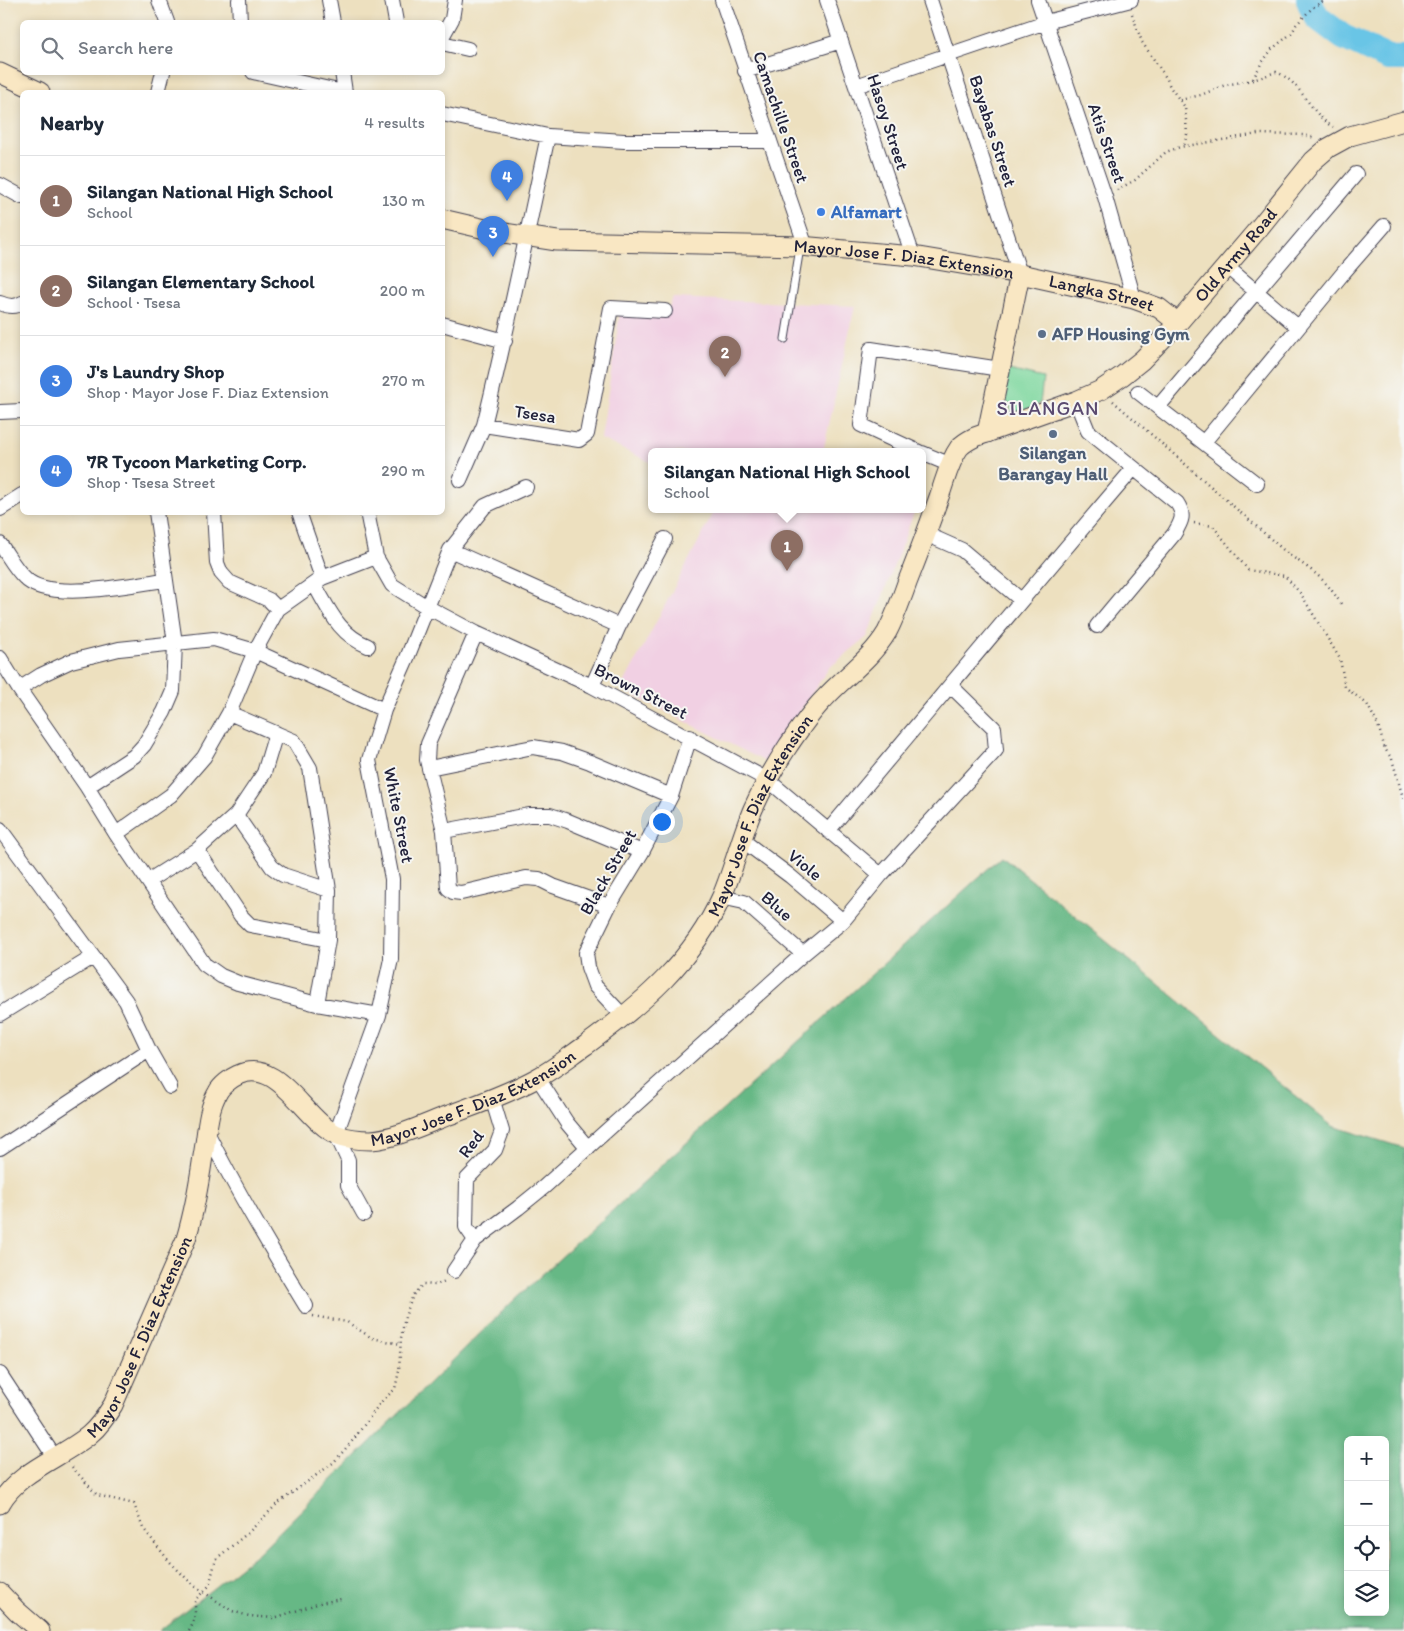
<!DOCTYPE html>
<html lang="en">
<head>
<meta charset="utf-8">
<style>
	:root { --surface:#fff; --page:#f2f2f3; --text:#1f2937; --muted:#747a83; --line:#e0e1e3; --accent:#2563eb }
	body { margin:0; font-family:Itim,sans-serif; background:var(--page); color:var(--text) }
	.controls { position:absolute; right:15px; bottom:15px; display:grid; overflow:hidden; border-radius:8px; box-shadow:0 2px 8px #0003 }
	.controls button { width:45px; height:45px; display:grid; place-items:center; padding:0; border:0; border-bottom:1px solid var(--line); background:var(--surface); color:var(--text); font:25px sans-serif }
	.you { position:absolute; left:661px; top:821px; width:18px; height:18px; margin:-12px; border:4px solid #fff; border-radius:50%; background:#1a73e8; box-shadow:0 0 0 8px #1a73e833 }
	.badge { display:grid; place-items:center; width:32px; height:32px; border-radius:50%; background:var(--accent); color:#fff; font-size:16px; font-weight:700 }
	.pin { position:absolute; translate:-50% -41px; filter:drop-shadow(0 1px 2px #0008) }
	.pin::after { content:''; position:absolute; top:26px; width:18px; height:15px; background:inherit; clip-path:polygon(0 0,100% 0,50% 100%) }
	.popup { position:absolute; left:648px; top:448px; width:278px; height:65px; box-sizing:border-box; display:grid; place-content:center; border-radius:8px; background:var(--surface); filter:drop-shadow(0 1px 4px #0005); font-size:16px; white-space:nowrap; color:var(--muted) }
	.popup b { font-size:19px; color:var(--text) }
	.popup::after { content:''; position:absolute; left:50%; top:100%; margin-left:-10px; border:10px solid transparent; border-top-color:var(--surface) }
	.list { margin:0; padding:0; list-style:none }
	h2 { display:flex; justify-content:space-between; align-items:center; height:65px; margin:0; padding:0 20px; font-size:21px }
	h2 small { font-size:16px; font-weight:400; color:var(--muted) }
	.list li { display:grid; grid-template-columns:32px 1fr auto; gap:15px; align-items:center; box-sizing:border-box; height:90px; padding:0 20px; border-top:1px solid var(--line) }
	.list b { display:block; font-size:19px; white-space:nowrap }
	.list p { margin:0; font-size:16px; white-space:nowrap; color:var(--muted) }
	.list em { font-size:16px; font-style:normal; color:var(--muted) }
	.icon { flex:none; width:28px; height:28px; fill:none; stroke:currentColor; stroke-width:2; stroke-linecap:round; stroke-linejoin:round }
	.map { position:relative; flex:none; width:1404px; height:1631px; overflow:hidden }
	.search { position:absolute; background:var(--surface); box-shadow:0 2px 8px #0003; left:20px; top:20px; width:425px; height:55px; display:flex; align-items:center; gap:12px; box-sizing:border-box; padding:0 18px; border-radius:8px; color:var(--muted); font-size:19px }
	.panel { position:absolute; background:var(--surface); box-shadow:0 2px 8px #0003; left:20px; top:90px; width:425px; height:425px; border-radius:8px }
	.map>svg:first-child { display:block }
	.built { fill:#f1d0e3 }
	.green { fill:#7dd79e; stroke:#507c6c }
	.forest { fill:#66b885; stroke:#446d60; fill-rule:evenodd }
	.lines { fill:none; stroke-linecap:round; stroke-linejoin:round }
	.river { stroke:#69c5e6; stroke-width:26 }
	.lane-casing { stroke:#403e4f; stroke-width:9 }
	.street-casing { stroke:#403e4f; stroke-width:16 }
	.secondary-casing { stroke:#403e4f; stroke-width:21 }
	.path { stroke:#403e4f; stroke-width:2.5; stroke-dasharray:1 4; stroke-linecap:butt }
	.lane { stroke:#fff; stroke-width:7 }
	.street { stroke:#fff; stroke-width:14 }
	.secondary { stroke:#f9e7c3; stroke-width:19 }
	.shop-dot { fill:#3f7fe0; stroke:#f6f6f2; stroke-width:2 }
	.service-dot { fill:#5c6f8a; stroke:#f6f6f2; stroke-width:2 }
	.labels { text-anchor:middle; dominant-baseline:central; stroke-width:4; stroke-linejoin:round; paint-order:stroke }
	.street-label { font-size:18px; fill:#22223b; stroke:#f6f6f2 }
	.shop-label { font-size:18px; font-weight:bold; fill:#366cbe; stroke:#f6f6f2; text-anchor:start }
	.service-label { font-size:18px; font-weight:bold; fill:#4e5e75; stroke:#f6f6f2; text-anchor:start }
	.quarter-label { font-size:20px; letter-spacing:1px; fill:#5a4a70; stroke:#f6f6f2 }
</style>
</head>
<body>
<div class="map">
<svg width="1404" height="1631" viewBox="0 0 1404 1631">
	<rect width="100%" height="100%" fill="#f6f6f2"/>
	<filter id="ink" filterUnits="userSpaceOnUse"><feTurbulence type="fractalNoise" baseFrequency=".02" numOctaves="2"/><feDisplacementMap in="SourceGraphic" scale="10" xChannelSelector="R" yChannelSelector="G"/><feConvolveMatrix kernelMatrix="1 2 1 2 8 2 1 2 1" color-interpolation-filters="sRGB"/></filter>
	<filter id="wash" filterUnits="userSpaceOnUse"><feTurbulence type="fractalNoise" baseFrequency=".0096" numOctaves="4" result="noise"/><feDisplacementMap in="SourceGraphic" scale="20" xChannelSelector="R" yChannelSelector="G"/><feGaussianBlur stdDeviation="1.12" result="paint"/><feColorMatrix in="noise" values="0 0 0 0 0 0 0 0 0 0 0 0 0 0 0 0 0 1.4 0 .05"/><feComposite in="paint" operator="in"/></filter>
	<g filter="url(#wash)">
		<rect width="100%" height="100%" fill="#ede0bf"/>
		<path class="built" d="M 673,298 L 855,306 L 823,452 L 652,452 L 652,463 L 601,439 L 620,312 L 665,315 Z
			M 715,510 L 915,510 L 867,637 L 829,668 L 766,762 L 621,689 Z"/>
		<path class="green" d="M 1009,370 L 1043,378 L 1040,404 L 1012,416 L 1010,404 L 1002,401 Z"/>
		<path class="forest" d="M 1002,856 L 1332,1126 L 1404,1148 L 1404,1631 L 159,1631 L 258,1553 L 513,1301 ZM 1348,1440 L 1385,1440 L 1385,1612 L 1348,1612 Z"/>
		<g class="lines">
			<path class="river" d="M 1309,0 L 1312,8 L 1318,18 L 1343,37 L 1388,58 L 1404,58"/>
		</g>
	</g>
	<g filter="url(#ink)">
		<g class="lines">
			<defs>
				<path id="lane" d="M 785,339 L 800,248"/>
				<path id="street" d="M 159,0 L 167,22
					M 239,0 L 240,22
					M 329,0 L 333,22
					M 392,0 L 396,22
					M 722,0 L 806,247
					M 827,0 L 913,256
					M 930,0 L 1020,274
					M 1038,0 L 1105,197 L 1134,299
					M 442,37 L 452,19 L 455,0
					M 442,43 L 468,49
					M 745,71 L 841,41
					M 253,72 L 343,92
					M 342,72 L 345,92
					M 856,86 L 1046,22 L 1131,0
					M 158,92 L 163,72
					M 442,114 L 548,136 L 624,141 L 770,141
					M 548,136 C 527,232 508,329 484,425 L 579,440 L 587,434 L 611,308 L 665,311
					M 0,185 L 22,197
					M 1226,266 L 1298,327
					M 0,303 C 7,306 15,308 22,303
					M 442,324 L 505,341
					M 1138,392 L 1257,484
					M 1076,401 L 1088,431 L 1177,503 C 1185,515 1182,521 1174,534 L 1097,626
					M 1158,407 L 1356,174
					M 0,412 L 22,411
					M 1204,442 L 1344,272 L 1384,226
					M 919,452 L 861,425 L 871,349 L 1000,369
					M 922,453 L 951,465
					M 460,480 L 484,425
					M 0,509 L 22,495
					M 214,512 L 217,563 L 221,573 L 229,582 L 269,600 L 278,609
					M 299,512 L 322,578
					M 367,512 L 376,557 L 392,585 L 427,607 L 476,633 L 592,686 L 768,780 L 881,875
					M 926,534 L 962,550 L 1021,600
					M 0,544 C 8,555 15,569 25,578 C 48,603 133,584 165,580
					M 450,550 L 619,626
					M 314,584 C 329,609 338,634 368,646
					M 476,633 L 428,744 L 427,760 L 444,831 L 448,888 L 453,892 L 461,893 L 526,878 L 539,879 L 553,886 L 609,906
					M 0,658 L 19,689 L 87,787 L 116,834 L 204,964 L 221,976 L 238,983 L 317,1004 L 379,1015
					M 592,686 L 619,626 L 665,539
					M 19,689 L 41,675 L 71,661 L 119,649 L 214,639 L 255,651 L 384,710
					M 229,713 L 294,741 L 310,768 L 329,890 L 328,940 L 317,1004
					M 429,768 L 533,747 L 562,752 L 590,762 L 671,796
					M 87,787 L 134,756 L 144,745 L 164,712 L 173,691 L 175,643 L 156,512
					M 236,815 L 272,867 L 283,875 L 329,890
					M 0,829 L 126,1001 L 149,1050 L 170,1087
					M 444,831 L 529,815 L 550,815 L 568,821 L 642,852
					M 828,831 C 930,710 1030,589 1133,469
					M 116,834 L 171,795 L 204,757 L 229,713 L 255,651 L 278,609 L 322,578 L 376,557
					M 742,840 L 790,876 L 843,921
					M 197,850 L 241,916 L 250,925 L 328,940
					M 148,881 L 197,850 L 236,815 L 264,773 L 276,733
					M 721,897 L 744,902 L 803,954
					M 0,1014 L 93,957
					M 624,1017 L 595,986 L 588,967 L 586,953 L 609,906 L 642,852 L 671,796 L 690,737
					M 538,1078 L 567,1123 L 588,1148
					M 207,1132 C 237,1192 271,1249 306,1306
					M 0,1148 L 149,1050
					M 364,1214 L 348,1185 L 348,1160 L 336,1134 L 379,1015 L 391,959 L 392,879 L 369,760 L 384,710 L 407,658 L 450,550 L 485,506 L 526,487
					M 475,1240 L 466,1227 L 467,1179 L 495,1150 L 502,1131 L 492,1098
					M 454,1271 L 475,1240 L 518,1208 L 544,1187 L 803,954 L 843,921 L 881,875 L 996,750 L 994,728 L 951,686
					M 0,1374 L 55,1458"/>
				<g id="secondary">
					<path d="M 0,73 L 40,92"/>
					<path id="s1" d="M 442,219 L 498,232 L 557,241 L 800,246 L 913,256 L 1020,274 L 1134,299 L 1159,308 L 1178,323"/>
					<path d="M 987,433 L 1020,274"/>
					<path id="s2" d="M 0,1504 C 18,1471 61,1458 89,1435 C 99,1427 106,1416 113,1405 L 186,1239 C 194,1212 199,1184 203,1156 C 207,1136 207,1110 218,1092 C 221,1086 231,1078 238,1075 C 279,1056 305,1122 338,1135 C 349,1139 360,1140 371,1140 C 398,1138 427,1123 452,1114 C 481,1103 510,1093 537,1078 C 554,1069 570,1056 586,1045 C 642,1004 693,961 722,896 C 734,868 741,837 753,809 C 763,787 775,766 788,746 C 799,730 810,713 824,699 C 845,676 871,659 887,632 C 895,617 901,600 907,583 C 918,555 929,526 939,497 C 945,481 949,462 959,448 C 963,443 969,440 975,437 L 1076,401 L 1101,390 L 1122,376 L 1142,360 L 1178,323 L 1259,228 L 1313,161 L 1328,148 L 1350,136 L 1404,121"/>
					<path d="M 0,1593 L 17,1611 L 40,1631"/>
				</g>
			</defs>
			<use href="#lane" class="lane-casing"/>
			<use href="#street" class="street-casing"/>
			<use href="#secondary" class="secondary-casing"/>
			<path class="path" d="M 1132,14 L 1142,42 L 1167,79 L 1170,87 L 1185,107 L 1187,134 L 1184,146
				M 1253,79 L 1261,64 L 1272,49 L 1292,33 L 1296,25 L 1312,8 L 1325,0
				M 1180,100 L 1201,95 L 1225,85 L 1253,80 L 1276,72 C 1302,82 1310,114 1333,127
				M 1117,190 L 1135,180 L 1166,152 L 1180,147 L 1258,134 L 1304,135 L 1315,138
				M 1113,401 L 1288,554 C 1313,571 1325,578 1341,604
				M 1194,523 L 1213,526 L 1248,570 L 1285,576 L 1301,594 L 1340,659 L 1345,687 L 1367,704 L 1378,725 L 1385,749 L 1392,759 L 1404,801
				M 313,1316 L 347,1322 L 372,1338 L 401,1344
				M 72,1467 L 97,1495 L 134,1504 L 143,1528 L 169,1561 L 193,1585 L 232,1611 L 249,1616 L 274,1618 L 320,1603 L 341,1599
				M 189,1631 C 196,1620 195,1612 195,1600 L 209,1586 L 216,1559 L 249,1532 L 277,1504 L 333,1463 L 354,1439 L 380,1403 L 395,1389 L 399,1371 L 401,1338 L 405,1317 L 413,1295 L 423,1284 L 436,1285 L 445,1281"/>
			<use href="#lane" class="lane"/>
			<use href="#street" class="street"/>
			<use href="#secondary" class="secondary"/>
		</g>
	</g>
	<circle class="shop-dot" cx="821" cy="212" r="5"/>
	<g class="service-dot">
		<circle cx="1042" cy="334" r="5"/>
		<circle cx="1053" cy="434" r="5"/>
	</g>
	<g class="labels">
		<g class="street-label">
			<text transform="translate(781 117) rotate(71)">Camachille Street</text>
			<text transform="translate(888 122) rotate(72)">Hasoy Street</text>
			<text transform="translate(993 131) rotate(72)">Bayabas Street</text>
			<text transform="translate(1107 143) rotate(71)">Atis Street</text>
			<text stroke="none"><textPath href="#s2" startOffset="1969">Old Army Road</textPath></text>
			<text stroke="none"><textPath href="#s1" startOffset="465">Mayor Jose F. Diaz Extension</textPath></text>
			<text stroke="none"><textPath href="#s1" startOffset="666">Langka Street</textPath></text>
			<text transform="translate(535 414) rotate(9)">Tsesa</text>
			<text transform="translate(641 691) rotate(27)">Brown Street</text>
			<text transform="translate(399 815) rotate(79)">White Street</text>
			<text stroke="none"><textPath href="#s2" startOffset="1199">Mayor Jose F. Diaz Extension</textPath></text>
			<text transform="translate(805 865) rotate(39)">Viole</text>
			<text transform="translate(608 872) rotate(-60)">Black Street</text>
			<text transform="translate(777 906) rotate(42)">Blue</text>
			<text stroke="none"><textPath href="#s2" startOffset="779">Mayor Jose F. Diaz Extension</textPath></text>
			<text transform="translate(471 1144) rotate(-53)">Red</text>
			<text stroke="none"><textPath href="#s2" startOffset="225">Mayor Jose F. Diaz Extension</textPath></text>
		</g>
		<g class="shop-label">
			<text x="831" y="212">Alfamart</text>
		</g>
		<g class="service-label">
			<text x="1052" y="334">AFP Housing Gym</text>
			<text x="1053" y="453" text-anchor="middle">Silangan<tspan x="1053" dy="21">Barangay Hall</tspan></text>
		</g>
		<g class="quarter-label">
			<text x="1048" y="408">SILANGAN</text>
		</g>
	</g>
</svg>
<div class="controls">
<button>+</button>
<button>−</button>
<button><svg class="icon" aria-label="locate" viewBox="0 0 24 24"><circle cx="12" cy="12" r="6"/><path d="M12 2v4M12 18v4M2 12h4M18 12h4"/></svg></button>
<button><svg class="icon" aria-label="layers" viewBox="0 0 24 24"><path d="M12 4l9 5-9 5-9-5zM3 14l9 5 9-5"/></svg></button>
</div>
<div class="you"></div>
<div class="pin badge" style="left:787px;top:571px;background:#8d6e63">1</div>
<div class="popup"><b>Silangan National High School</b>School</div>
<div class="pin badge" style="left:725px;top:377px;background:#8d6e63">2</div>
<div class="pin badge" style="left:493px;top:257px;background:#3f7fe0">3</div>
<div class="pin badge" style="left:507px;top:201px;background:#3f7fe0">4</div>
<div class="search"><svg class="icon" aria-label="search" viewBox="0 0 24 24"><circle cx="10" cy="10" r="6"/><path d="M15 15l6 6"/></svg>Search here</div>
<section class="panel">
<h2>Nearby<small>4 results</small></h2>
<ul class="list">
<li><span class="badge" style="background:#8d6e63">1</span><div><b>Silangan National High School</b><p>School</p></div><em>130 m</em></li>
<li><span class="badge" style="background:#8d6e63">2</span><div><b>Silangan Elementary School</b><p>School · Tsesa</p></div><em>200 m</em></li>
<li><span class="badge" style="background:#3f7fe0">3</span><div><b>J's Laundry Shop</b><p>Shop · Mayor Jose F. Diaz Extension</p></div><em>270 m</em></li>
<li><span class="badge" style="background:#3f7fe0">4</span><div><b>7R Tycoon Marketing Corp.</b><p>Shop · Tsesa Street</p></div><em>290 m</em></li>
</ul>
</section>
</div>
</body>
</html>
